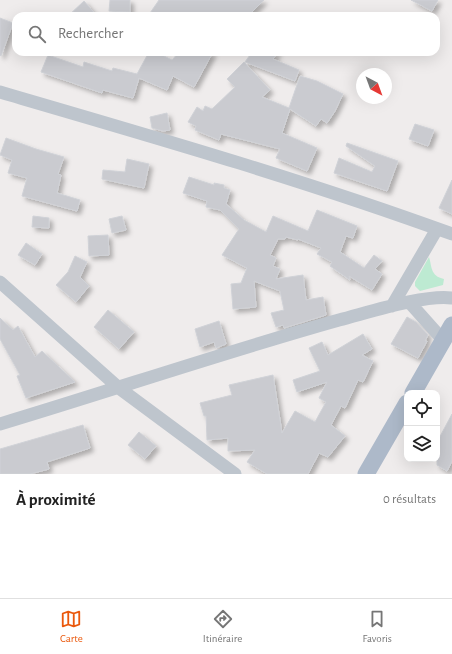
<!DOCTYPE html>
<html lang="fr">
<head>
<meta charset="utf-8">
<style>
	:root { --surface:#fff; --page:#f6f6f6; --text:#222; --muted:#767676; --line:#e0e0e0; --accent:#ea580c }
	body { margin:0; font-family:"Alegreya Sans",sans-serif; background:var(--page); color:var(--text) }
	.controls { position:absolute; right:12px; bottom:12px; display:grid; overflow:hidden; border-radius:8px; box-shadow:0 4px 16px #0002 }
	.controls button { width:36px; height:36px; display:grid; place-items:center; padding:0; border:0; border-bottom:1px solid var(--line); background:var(--surface); color:var(--text); font:20px sans-serif }
	.compass { position:absolute; left:356px; top:68px; width:36px; height:36px; border-radius:50%; background:var(--surface); box-shadow:0 4px 16px #0002; rotate:139deg }
	.list { margin:0; padding:0; list-style:none }
	h2 { display:flex; justify-content:space-between; align-items:center; height:52px; margin:0; padding:0 16px; font-size:17px }
	h2 small { font-size:13px; font-weight:400; color:var(--muted) }
	.icon { flex:none; width:22px; height:22px; fill:none; stroke:currentColor; stroke-width:2; stroke-linecap:round; stroke-linejoin:round }
	.map { position:relative; flex:none; width:452px; height:474px; overflow:hidden }
	.search { position:absolute; background:var(--surface); box-shadow:0 4px 16px #0002; left:12px; right:12px; top:12px; height:44px; display:flex; align-items:center; gap:10px; box-sizing:border-box; padding:0 14px; border-radius:12px; color:var(--muted); font-size:15px }
	.sheet { height:124px; background:var(--surface) }
	nav { display:flex; justify-content:space-around; align-items:center; box-sizing:border-box; height:56px; border-top:1px solid var(--line); background:var(--surface); font-size:11px; color:var(--muted) }
	nav a { display:grid; justify-items:center; gap:2px }
	nav .on { color:var(--accent) }
	.map>svg:first-child { display:block }
	.green { fill:#bdead2 }
	.building { fill:#cacbd0; stroke:#d0d2d7; filter:url(#shadow) }
	.lines { fill:none; stroke-linecap:round; stroke-linejoin:round }
	.minor { stroke:#bec5cd; stroke-width:13 }
	.major { stroke:#adb9c9; stroke-width:17 }
</style>
</head>
<body>
<div class="map">
<svg width="452" height="474" viewBox="0 0 452 474">
	<defs>
		<filter id="shadow"><feDropShadow dx="3.5" dy="3.5" stdDeviation="2" flood-color="#0004"/></filter>
	</defs>
	<rect width="100%" height="100%" fill="#efecec"/>
	<path class="green" d="M 429,257 C 432,266 430,276 444,279 L 443,285 L 420,291 L 415,286 L 415,282 Z"/>
	<path class="building" d="M 110,0 L 130,0 L 130,12 L 109,11 Z
		M 159,0 L 264,0 L 248,16 L 148,16 Z
		M 411,0 L 438,0 L 432,11 Z
		M 84,1 L 97,16 L 68,16 Z
		M 0,18 L 13,23 L 1,56 L 0,55 Z
		M 149,52 L 156,52 L 172,60 L 179,52 L 213,52 L 194,87 L 173,76 L 167,90 L 139,78 L 133,98 L 103,90 L 102,93 L 41,72 L 48,55 L 83,67 L 84,62 L 112,71 L 113,68 L 137,74 Z
		M 252,52 L 278,52 L 273,59 L 299,70 L 295,81 L 245,62 Z
		M 244,62 L 270,90 L 262,97 L 289,108 L 300,76 L 317,81 L 343,94 L 335,111 L 327,123 L 321,119 L 316,126 L 290,109 L 282,133 L 317,148 L 307,171 L 276,158 L 280,149 L 221,134 L 219,140 L 195,130 L 196,126 L 188,122 L 197,107 L 203,111 L 205,106 L 212,109 L 235,87 L 227,79 Z
		M 167,113 L 170,130 L 163,131 L 152,128 L 150,117 Z
		M 415,124 L 434,130 L 428,146 L 409,139 Z
		M 6,138 L 36,149 L 64,157 L 58,174 L 61,175 L 57,193 L 80,200 L 77,211 L 22,196 L 27,178 L 8,173 L 12,160 L 0,155 Z
		M 347,143 L 398,161 L 387,191 L 334,173 L 339,158 L 372,172 L 375,166 L 346,146 Z
		M 127,159 L 149,164 L 144,188 L 102,179 L 103,170 L 125,172 Z
		M 189,177 L 214,185 L 214,183 L 224,185 L 224,188 L 230,190 L 226,204 L 244,220 L 266,232 L 273,216 L 308,231 L 317,210 L 357,226 L 353,238 L 346,236 L 340,252 L 364,268 L 374,255 L 382,261 L 375,269 L 382,274 L 372,290 L 349,276 L 350,280 L 330,266 L 332,262 L 317,254 L 321,248 L 298,239 L 298,240 L 286,237 L 285,239 L 278,239 L 270,255 L 276,258 L 273,266 L 280,269 L 276,279 L 303,275 L 306,300 L 323,297 L 326,315 L 284,328 L 283,325 L 276,327 L 271,313 L 284,310 L 280,291 L 254,281 L 256,307 L 233,309 L 231,284 L 241,283 L 247,268 L 222,255 L 239,229 L 220,210 L 206,207 L 207,201 L 183,193 Z
		M 452,180 L 452,214 L 439,208 Z
		M 33,216 L 49,218 L 49,228 L 32,227 Z
		M 122,216 L 126,230 L 112,233 L 109,219 Z
		M 108,235 L 109,255 L 89,256 L 88,236 Z
		M 26,243 L 42,254 L 35,265 L 18,255 Z
		M 75,256 L 87,262 L 80,277 L 89,286 L 76,302 L 56,285 L 68,272 Z
		M 108,310 L 134,332 L 119,349 L 94,327 Z
		M 407,317 L 416,322 L 428,335 L 425,341 L 427,341 L 418,358 L 391,344 Z
		M 0,318 L 13,330 L 18,326 L 35,357 L 42,351 L 75,382 L 26,398 L 17,376 L 20,375 L 0,339 Z
		M 219,321 L 226,344 L 216,348 L 214,342 L 200,347 L 195,329 Z
		M 363,334 L 372,349 L 362,355 L 373,361 L 363,382 L 358,380 L 345,408 L 341,406 L 331,425 L 345,436 L 328,457 L 319,453 L 308,474 L 267,474 L 247,462 L 255,450 L 228,451 L 228,438 L 207,440 L 206,416 L 204,416 L 200,403 L 232,395 L 229,385 L 273,375 L 282,433 L 295,411 L 315,422 L 326,402 L 319,398 L 327,382 L 297,392 L 293,380 L 320,371 L 309,348 L 322,342 L 328,355 Z
		M 452,414 L 452,461 L 447,471 L 437,465 L 437,442 Z
		M 83,425 L 90,448 L 47,462 L 49,469 L 30,474 L 0,474 L 0,449 Z
		M 139,432 L 156,446 L 145,459 L 128,445 Z"/>
	<g class="lines">
		<path class="minor" d="M 0,92 C 151,136 304,180 452,234
			M 0,282 L 119,388 L 235,474
			M 410,303 L 443,340
			M 392,306 L 437,229
			M 0,424 C 113,390 225,352 339,320 C 367,313 425,294 452,298"/>
		<path class="major" d="M 413,393 L 452,325
			M 366,474 L 407,403"/>
	</g>
</svg>
<div class="controls">
<button><svg class="icon" aria-label="locate" viewBox="0 0 24 24"><circle cx="12" cy="12" r="6"/><path d="M12 2v4M12 18v4M2 12h4M18 12h4"/></svg></button>
<button><svg class="icon" aria-label="layers" viewBox="0 0 24 24"><path d="M12 4l9 5-9 5-9-5zM3 14l9 5 9-5"/></svg></button>
</div>
<svg class="compass" viewBox="-18 -18 36 36"><path d="M0-13l5 13h-10z" fill="#e53935"/><path d="M0 13l5-13h-10z" fill="#767676"/></svg>
<div class="search"><svg class="icon" aria-label="search" viewBox="0 0 24 24"><circle cx="10" cy="10" r="6"/><path d="M15 15l6 6"/></svg>Rechercher</div>
</div>
<section class="sheet">
<h2>À proximité<small>0 résultats</small></h2>
<ul class="list">
</ul>
</section>
<nav>
<a class="on"><svg class="icon" aria-label="map" viewBox="0 0 24 24"><path d="M3 6l6-2 6 2 6-2v14l-6 2-6-2-6 2zM9 4v14M15 6v14"/></svg>Carte</a>
<a><svg class="icon" aria-label="directions" viewBox="0 0 24 24"><path d="M12 3l9 9-9 9-9-9zM9 14v-3h6M13 9l2 2-2 2"/></svg>Itinéraire</a>
<a><svg class="icon" aria-label="saved" viewBox="0 0 24 24"><path d="M7 4h10v16l-5-4-5 4z"/></svg>Favoris</a>
</nav>
</body>
</html>
